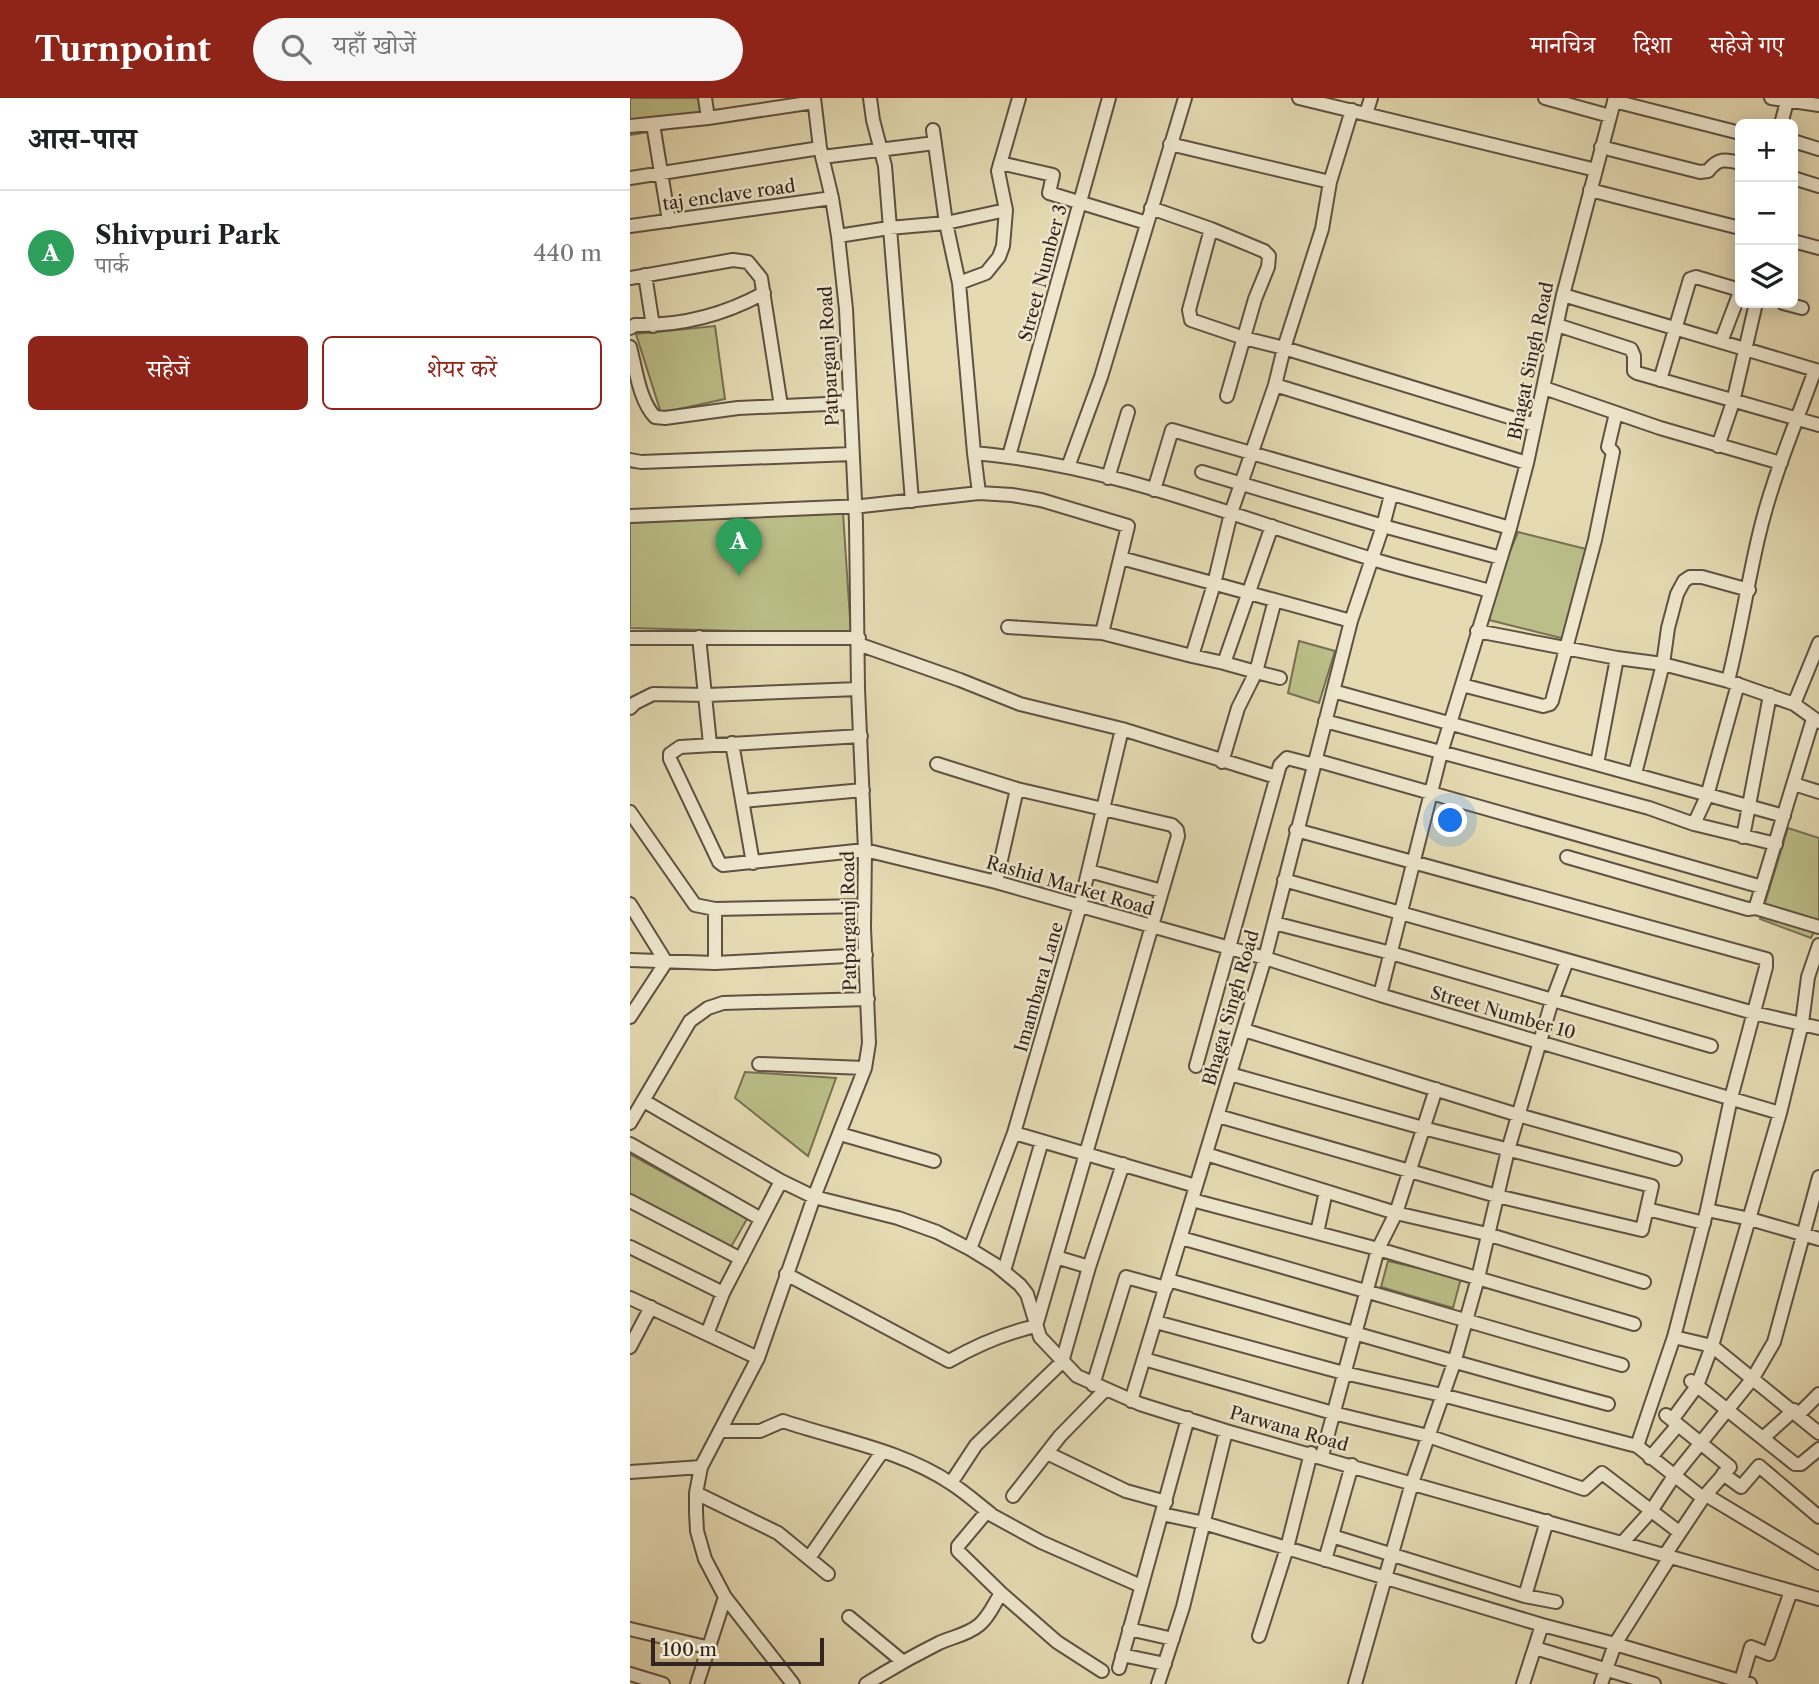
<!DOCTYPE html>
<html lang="hi">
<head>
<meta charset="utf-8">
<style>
	:root { --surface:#fff; --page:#f6f6f6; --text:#202124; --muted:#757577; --line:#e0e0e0; --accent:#8f2418 }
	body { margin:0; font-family:"Libre Caslon Text","Noto Serif Devanagari",serif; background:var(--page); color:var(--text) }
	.controls { position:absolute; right:21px; top:21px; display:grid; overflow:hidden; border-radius:10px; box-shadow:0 4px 18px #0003 }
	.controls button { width:63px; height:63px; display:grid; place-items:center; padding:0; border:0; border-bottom:2px solid var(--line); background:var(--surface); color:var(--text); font:35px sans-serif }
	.scale { position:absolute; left:21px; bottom:18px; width:173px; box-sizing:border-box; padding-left:7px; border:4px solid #32241e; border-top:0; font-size:19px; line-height:24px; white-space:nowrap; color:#32241e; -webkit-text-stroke:5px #eee7cd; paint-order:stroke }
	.you { position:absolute; left:821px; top:723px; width:24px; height:24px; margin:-18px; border:5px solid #fff; border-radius:50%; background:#1a73e8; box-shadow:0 0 0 10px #1a73e833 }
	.badge { display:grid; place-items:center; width:46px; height:46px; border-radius:50%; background:var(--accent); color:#fff; font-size:23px; font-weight:700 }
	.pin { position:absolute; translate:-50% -58px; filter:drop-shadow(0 2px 4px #0008) }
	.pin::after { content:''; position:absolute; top:37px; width:24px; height:21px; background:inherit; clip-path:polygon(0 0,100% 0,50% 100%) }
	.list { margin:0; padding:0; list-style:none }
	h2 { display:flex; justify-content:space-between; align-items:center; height:91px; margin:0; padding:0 28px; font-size:30px }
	h2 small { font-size:23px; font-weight:400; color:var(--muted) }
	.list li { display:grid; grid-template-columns:46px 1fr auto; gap:21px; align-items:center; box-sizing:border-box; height:126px; padding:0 28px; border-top:2px solid var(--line) }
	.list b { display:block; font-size:26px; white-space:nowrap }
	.list p { margin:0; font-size:23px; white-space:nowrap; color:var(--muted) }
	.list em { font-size:23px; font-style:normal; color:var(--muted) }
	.actions { display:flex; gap:14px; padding:21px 28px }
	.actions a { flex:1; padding:16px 0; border:2px solid var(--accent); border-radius:10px; text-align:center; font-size:24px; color:var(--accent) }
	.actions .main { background:var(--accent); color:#fff }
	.icon { flex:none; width:38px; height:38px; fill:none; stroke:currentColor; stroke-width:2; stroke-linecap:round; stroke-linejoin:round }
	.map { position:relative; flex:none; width:1189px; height:1586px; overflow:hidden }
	header { display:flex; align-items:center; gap:42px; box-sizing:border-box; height:98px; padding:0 35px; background:var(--accent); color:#fff }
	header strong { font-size:33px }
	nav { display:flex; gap:38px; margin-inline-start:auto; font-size:24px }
	.search { width:490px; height:63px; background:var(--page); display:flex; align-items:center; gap:18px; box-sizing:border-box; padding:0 24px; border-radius:38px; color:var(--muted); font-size:26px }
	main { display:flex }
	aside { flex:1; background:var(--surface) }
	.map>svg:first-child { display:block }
	.green { fill:#bbbe88; stroke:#767153; stroke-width:2 }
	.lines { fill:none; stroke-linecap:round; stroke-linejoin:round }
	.minor-casing { stroke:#5f5243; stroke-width:16 }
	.minor { stroke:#eee7cd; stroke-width:12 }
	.labels { text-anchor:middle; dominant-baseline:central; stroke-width:5; stroke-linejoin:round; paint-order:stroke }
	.street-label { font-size:18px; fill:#32241e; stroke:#eee7cd }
</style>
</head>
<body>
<header>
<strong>Turnpoint</strong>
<div class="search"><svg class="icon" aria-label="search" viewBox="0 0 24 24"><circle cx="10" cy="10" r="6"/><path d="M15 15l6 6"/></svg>यहाँ खोजें</div>
<nav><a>मानचित्र</a><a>दिशा</a><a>सहेजे गए</a></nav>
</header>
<main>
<aside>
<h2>आस-पास<small></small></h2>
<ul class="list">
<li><span class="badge" style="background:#2e9e5b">A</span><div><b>Shivpuri Park</b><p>पार्क</p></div><em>440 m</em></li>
</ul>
<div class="actions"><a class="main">सहेजें</a><a>शेयर करें</a></div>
</aside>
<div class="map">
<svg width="1189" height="1586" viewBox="0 0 1189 1586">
	<rect width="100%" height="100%" fill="#e5dab2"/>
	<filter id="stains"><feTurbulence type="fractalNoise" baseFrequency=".00286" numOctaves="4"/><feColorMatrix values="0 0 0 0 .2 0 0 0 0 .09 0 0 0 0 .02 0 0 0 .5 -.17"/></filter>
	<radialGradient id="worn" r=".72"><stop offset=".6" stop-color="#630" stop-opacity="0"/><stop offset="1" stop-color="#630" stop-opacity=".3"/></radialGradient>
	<path class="green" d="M 0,0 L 72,0 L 78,25 L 0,37 Z
		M 85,228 L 95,301 L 31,315 L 6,236 Z
		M 213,415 L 221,536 L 0,530 L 0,425 Z
		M 888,434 L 960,452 L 935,541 L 859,522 L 871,475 Z
		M 669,543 L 705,553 L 689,605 L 658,595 Z
		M 1158,730 L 1189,740 L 1189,824 L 1181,840 L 1130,821 Z
		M 115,974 L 206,980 L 178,1058 L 105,1000 Z
		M 0,1056 L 117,1121 L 101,1149 L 0,1096 Z
		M 758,1163 L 831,1180 L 823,1210 L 751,1189 Z"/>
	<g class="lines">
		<defs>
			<path id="minor" d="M 75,0 L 78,20
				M 240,0 L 243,22 L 255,68 L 282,403
				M 669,0 L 966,72
				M 915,0 L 980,18
				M 1141,0 L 1189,7
				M 984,3 L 1110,35
				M 736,16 L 741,0
				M 23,26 L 39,123
				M 1151,26 L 1158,0
				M 0,28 L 78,20 L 184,4
				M 303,32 L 316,125 L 329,185 L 344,355
				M 1163,43 L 1189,51
				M 540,46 L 700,84
				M 971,49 L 1070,74 L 1078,73 C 1088,60 1095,61 1110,65
				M 192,59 L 305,45
				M 370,65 L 423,77 L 419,95 L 517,125
				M 0,80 L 190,50
				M 1163,80 L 1189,88
				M 960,92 L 1110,130
				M 521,110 L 581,131 L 634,153 L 639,158 L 638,169 L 625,201 L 597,298
				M 0,128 L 202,100
				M 581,131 L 559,212 L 561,222 L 614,240 L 654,250 L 905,327
				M 208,138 L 259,130 L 316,125 L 376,112
				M 1163,143 L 1189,150
				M 15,177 L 23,228
				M 0,180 L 103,162 L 118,164 L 131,180 L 151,308
				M 329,185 L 356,175 L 369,159 L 373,148 L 376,112 L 368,73 L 389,0
				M 933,197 L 1189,273
				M 1153,205 L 1172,210
				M 927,227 L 1001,251 L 1004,258 L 1004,273 L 1007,275 L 1189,327
				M 0,230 L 5,227 C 51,228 94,217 134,195
				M 1091,244 L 1110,194
				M 0,249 C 6,271 9,302 25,319 L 35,320 L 108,310 L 219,305
				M 1030,282 L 1060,181 L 1066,179 L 1110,192
				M 645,287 L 897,365
				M 914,290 L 1030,330 L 1151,365
				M 1088,348 L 1103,304 L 1126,205
				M 379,358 L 479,0
				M 0,362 L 11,364 L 222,356
				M 438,369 L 471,279 L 555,0
				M 572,374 L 753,428 L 871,460
				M 478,380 L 498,314
				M 524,392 L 542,332 L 880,430
				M 349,395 L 382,397 L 411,402 L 498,428 L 472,535 L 378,529
				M 0,418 L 232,408 L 349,395 L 344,355 C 482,367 611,421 742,461 C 781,473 821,482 860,493
				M 491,460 L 721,523
				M 847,533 L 987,560 L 1033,566 L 1098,583 L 1164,606 L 1189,624
				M 472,535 L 562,558 L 584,486 L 601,415 L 645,287 L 654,250 L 692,131 L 700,84 L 722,12
				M 69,539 L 80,646
				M 0,540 L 229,540
				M 228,546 L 330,582 L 390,606 L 492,631 L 646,679
				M 562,558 L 594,565 L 642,428
				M 594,565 L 626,574 L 645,502
				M 1098,583 C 1110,536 1117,488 1128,441 C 1141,383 1165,328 1185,272
				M 832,587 L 913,608 L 920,606 L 922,603 L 965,442 L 983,354 L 978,349 L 986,315
				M 703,593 L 1154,718
				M 1164,606 L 1189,545
				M 0,610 L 5,605 L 23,596 L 77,597 L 228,591
				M 1183,621 L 1126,808 L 1129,811 L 1189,829
				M 695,623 L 1019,710 L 1064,726 L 1146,746
				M 231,638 L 50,649 L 40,656 L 40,661 L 89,764 L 93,767 L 235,752 L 366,784 L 635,860 L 750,897 L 1150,1015
				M 102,645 L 123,765
				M 685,662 L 1132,789
				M 592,664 L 608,610 L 626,574 L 650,580
				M 967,666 L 987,560
				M 1005,676 L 1033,566 L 1038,530 L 1047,496 L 1054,483 L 1060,479 L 1072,479 L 1119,492
				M 1164,686 L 1189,694
				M 113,703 L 233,692
				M 0,714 L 65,807 L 85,811 L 234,808
				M 1064,726 L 1077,698 L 1108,586
				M 666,732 L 1136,861 L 1136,869 L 1101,1000 L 1077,1112 L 1120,1121 L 1189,1141
				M 1113,739 L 1140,597
				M 937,759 L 1118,811 L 1126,810
				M 459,773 L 532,793
				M 654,782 L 1124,915 L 1189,930
				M 366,784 L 387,691
				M 0,806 L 36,864 L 0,919
				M 85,811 L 85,865
				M 644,825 L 761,855 L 1081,948
				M 0,862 L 85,865 L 236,857
				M 750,897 L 811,655 L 880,430 L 897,365 L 933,197 L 985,0
				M 614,932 L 888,1017 L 1045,1061
				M 129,966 L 235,970
				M 566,968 L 650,667 L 657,660 L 684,667
				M 14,1003 L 151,1083 L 184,1099 L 268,1120 L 307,1134 L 340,1151 L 366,1167 L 390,1187 L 397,1196 L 410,1239 L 447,1278 L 510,1306 L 596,1333 L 1189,1501
				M 588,1018 L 867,1098 L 1012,1132 L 1022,1088 L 793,1030 L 600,976
				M 0,1025 L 60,923 L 78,910 L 93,905 L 238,901
				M 384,1035 L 566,1088
				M 210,1036 L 304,1063
				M 0,1046 L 131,1121
				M 576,1056 L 766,1115 L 857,1136 L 1014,1184
				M 562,1102 L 748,1151 L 1004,1226
				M 0,1103 L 111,1161
				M 1017,1111 L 1074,1125
				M 687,1135 L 696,1093
				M 551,1140 C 698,1181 844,1226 992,1267
				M 0,1149 L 93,1195
				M 340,1151 L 384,1035 L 450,808 L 492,631
				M 426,1159 L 459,1169
				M 374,1173 L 412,1043
				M 156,1176 L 319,1263 C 347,1247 375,1235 406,1228 L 548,738 L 547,732 L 542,727 L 387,691 L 307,666
				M 538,1182 C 685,1223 831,1267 978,1306
				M 0,1200 L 128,1260
				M 526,1224 L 714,1275 L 812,1297 L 999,1346 L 1007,1348 L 1073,1400
				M 77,1236 L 93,1195 L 151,1083
				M 1044,1239 L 1082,1248 L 1189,1335
				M 0,1249 L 21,1209
				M 514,1261 L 703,1315 L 798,1338 L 954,1391 L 972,1375 L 1049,1434
				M 1061,1283 L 1165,1366 L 1171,1366 L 1189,1351
				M 463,1287 L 496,1179 L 536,1190
				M 501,1303 L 635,860 L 721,523 L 753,428 L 761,397
				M 1168,1317 L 1189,1296
				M 1042,1322 L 1067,1288 L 1082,1248 L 1150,1015 L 1172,925 L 1178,879 L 1189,847
				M 90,1333 L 130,1333 L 153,1323 C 209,1342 272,1352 322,1386 C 336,1395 348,1406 361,1416
				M 1133,1340 L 1164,1312
				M 1007,1348 L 1044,1239 L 1077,1112
				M 417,1355 L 496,1393 L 536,1404
				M 692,1358 L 748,1151 L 766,1115 L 806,991
				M 1020,1360 L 1048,1327
				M 0,1374 L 71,1369
				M 1093,1376 L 1111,1389 L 1129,1368 L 1189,1419
				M 321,1385 L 346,1347 L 432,1264 L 459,1169 L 493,1066
				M 66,1395 L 148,1435 L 198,1476
				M 1076,1397 L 1189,1465
				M 383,1398 L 430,1338 L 475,1292
				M 532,1416 L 574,1425 L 912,1527 L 985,1546 L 1120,1586
				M 702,1438 L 895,1498 L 926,1504
				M 993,1444 L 1021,1413 L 1044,1378 L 1123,1280 L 1144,1244 L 1189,1079
				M 1035,1457 L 1073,1400 L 1100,1369 L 1036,1317
				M 179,1460 L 252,1354
				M 695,1462 L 722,1367
				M 895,1498 L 917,1423
				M 219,1519 L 272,1563
				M 0,1531 L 80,1550
				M 499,1531 L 543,1541
				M 629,1538 L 657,1450 L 681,1355
				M 905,1550 L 1024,1586
				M 492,1557 L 535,1566
				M 489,1570 L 558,1320
				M 472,1573 L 427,1544 L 371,1495 L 328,1453 L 328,1448 L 354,1417 L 358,1415 L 411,1444 L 511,1488
				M 0,1576 L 33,1586
				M 67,1586 L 95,1499
				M 163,1586 L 95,1499 L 75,1461 L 67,1433 L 66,1414 L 66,1395 L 71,1369 L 128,1260 L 184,1099 L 235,970 L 239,945 L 234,830 L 235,752 L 228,591 L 226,424 L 216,211 L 208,138 L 202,100 L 190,50 L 184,0
				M 236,1586 C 260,1571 283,1558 309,1545 C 322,1539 337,1537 349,1527 C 359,1519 364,1506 371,1495
				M 528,1586 L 553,1509 L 596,1333
				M 725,1586 L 782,1385 L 824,1265 L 848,1180 L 878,1052 L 922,903 L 937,863
				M 893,1586 L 912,1527
				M 971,1586 L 985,1546 L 1040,1459
				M 1110,1586 L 1121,1549 L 1139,1556 L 1161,1493"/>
		</defs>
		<use href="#minor" class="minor-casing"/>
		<use href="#minor" class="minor"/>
	</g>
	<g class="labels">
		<g class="street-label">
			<text transform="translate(99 97) rotate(-8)">taj enclave road</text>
			<text transform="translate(413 175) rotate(-75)">Street Number 3</text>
			<text transform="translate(199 258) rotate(-93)">Patparganj Road</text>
			<text transform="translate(901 263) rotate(-78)">Bhagat Singh Road</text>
			<text transform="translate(440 788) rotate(16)">Rashid Market Road</text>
			<text transform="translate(219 823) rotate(-91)">Patparganj Road</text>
			<text transform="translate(409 889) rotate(-74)">Imambara Lane</text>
			<text transform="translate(601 910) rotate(-74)">Bhagat Singh Road</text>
			<text transform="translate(873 915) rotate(16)">Street Number 10</text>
			<text transform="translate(659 1331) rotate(16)">Parwana Road</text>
		</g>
	</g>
	<rect width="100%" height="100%" filter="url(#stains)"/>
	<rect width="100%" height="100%" fill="url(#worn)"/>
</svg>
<div class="controls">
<button>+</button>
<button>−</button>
<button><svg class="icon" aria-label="layers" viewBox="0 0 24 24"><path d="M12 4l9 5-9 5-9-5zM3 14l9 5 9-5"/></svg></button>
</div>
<div class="scale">100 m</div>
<div class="you"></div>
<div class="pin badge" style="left:109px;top:478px;background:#2e9e5b">A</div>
</div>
</main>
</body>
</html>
